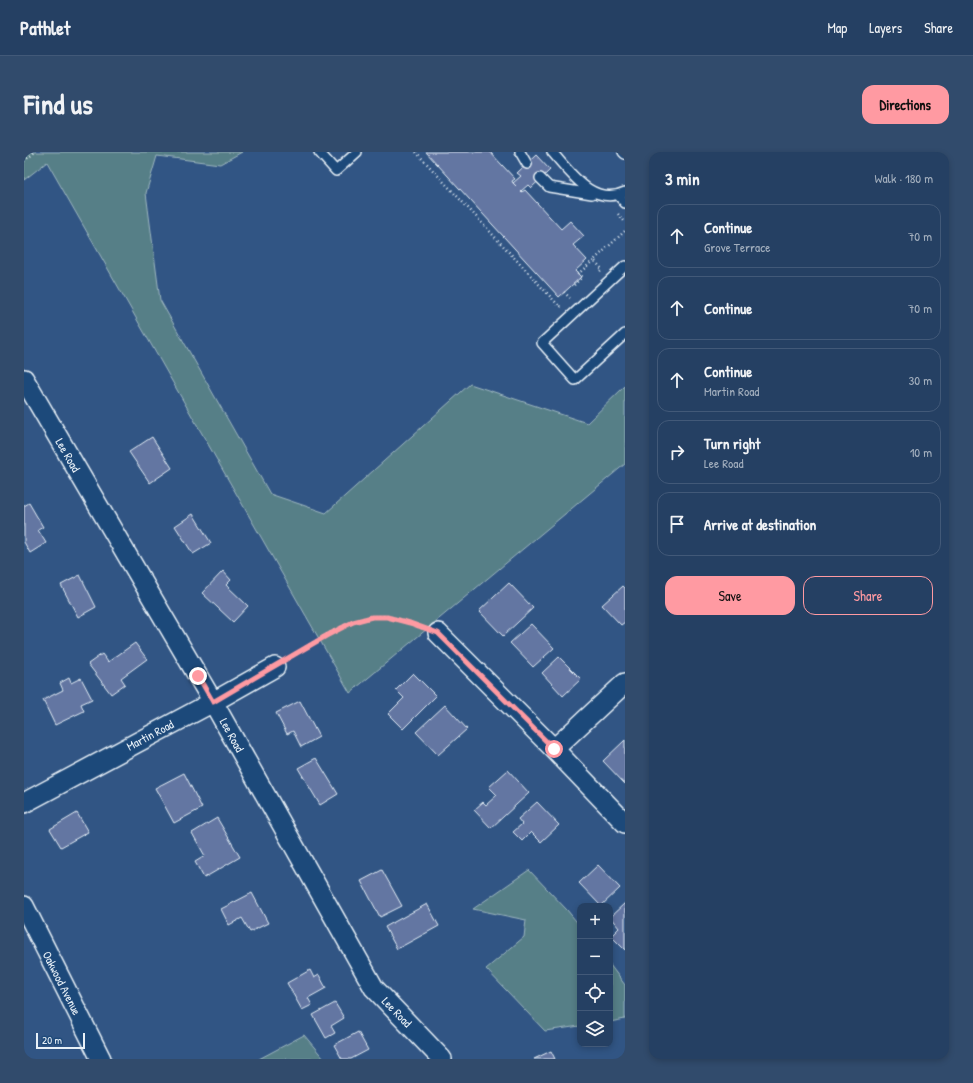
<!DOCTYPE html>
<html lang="en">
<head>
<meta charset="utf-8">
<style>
	:root { --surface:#254063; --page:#314b6c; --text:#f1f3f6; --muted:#a3afbe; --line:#425978; --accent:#ff9aa2 }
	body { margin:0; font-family:"Patrick Hand",sans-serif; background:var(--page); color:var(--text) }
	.controls { position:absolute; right:12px; bottom:12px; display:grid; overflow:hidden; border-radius:8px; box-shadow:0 2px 6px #0003 }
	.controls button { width:36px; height:36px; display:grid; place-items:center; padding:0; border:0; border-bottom:1px solid var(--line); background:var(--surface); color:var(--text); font:20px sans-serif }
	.scale { position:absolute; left:12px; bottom:10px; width:49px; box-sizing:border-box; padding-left:4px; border:2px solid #e8f1f8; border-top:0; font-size:11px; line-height:14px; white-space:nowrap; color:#e8f1f8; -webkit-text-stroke:3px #1f4a7a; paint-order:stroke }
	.stop { position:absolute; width:12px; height:12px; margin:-9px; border:3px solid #ff9aa2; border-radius:50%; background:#fff }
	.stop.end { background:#ff9aa2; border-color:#fff; box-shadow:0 1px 4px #0008 }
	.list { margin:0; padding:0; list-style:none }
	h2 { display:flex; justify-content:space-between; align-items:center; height:52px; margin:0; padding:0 16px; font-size:17px }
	h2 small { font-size:13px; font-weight:400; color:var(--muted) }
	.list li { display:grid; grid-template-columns:26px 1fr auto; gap:12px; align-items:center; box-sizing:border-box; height:64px; margin:0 8px 8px; padding:0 8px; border:1px solid var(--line); border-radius:12px }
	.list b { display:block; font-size:15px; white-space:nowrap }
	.list p { margin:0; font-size:13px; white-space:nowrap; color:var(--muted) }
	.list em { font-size:13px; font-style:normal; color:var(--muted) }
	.actions { display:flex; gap:8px; padding:12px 16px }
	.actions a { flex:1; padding:9px 0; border:1px solid var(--accent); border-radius:12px; text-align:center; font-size:14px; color:var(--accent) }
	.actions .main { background:var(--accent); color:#111 }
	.icon { flex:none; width:22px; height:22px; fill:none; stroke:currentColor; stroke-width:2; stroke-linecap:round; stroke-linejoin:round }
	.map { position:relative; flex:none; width:601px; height:907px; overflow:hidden; border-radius:12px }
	header { display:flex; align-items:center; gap:24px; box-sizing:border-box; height:56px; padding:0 20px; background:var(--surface); border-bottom:1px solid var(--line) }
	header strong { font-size:19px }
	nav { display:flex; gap:22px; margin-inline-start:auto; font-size:14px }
	.intro { display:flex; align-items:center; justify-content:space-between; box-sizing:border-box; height:96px; padding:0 24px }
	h1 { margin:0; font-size:28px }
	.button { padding:10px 18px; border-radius:12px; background:var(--accent); color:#111; font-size:14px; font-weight:700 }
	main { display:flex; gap:24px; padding:0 24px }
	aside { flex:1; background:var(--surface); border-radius:12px; box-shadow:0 2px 6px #0003 }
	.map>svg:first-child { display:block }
	.green { fill:#567f87; stroke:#9fb8c0 }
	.building { fill:#6476a2; stroke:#e8f1f8 }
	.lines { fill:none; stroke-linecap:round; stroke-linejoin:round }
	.service-casing { stroke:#e8f1f8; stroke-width:12 }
	.minor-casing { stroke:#e8f1f8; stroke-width:22 }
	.path { stroke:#e8f1f8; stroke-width:2.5; stroke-dasharray:1 3; stroke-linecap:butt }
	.service { stroke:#1f4a7a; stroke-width:9 }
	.minor { stroke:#1f4a7a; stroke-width:19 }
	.route { stroke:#ff9aa2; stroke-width:5 }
	.labels { text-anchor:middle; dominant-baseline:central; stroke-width:3; stroke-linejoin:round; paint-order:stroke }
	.street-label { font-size:12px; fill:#e8f1f8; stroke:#1f4a7a }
</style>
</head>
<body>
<header>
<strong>Pathlet</strong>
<nav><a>Map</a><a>Layers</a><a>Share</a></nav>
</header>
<div class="intro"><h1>Find us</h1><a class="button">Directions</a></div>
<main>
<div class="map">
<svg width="601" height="907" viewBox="0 0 601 907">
	<rect width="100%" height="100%" fill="#315584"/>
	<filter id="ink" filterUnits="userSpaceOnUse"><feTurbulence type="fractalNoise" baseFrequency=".025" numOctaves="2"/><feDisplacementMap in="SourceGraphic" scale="8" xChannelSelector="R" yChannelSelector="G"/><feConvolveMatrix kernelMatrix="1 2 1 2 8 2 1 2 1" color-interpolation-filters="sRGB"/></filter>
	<g filter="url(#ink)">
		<path class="green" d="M 0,0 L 218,0 L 196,12 L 133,4 L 122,41 L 136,148 L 246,342 L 302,361 L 446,232 L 563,271 L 601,234 L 601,312 L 326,541 L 23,10 L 0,28 Z
			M 505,718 L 543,758 L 556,774 L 556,874 L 521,879 L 462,817 L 500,785 L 502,768 L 449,757 Z
			M 586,813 L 601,833 L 601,867 L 586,870 Z
			M 280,883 L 300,907 L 235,907 Z"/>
		<path class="building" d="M 402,0 L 466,0 L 491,27 L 488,29 L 489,31 L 498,40 L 501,38 L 537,77 L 546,69 L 560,84 L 549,93 L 563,108 L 551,119 L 557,125 L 535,145 Z
			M 512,3 L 526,18 L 507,36 L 504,33 L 497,39 L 489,31 L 497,24 L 493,21 Z
			M 128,285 L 148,316 L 126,331 L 105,300 Z
			M 5,351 L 19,375 L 14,378 L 22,391 L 6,401 L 0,390 L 0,354 Z
			M 169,362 L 187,391 L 169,402 L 151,374 Z
			M 199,419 L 207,428 L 202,433 L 224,454 L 209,470 L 178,441 Z
			M 56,423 L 72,455 L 54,465 L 37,433 Z
			M 485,431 L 509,456 L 479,484 L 455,459 Z
			M 599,434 L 601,436 L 601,470 L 597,473 L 578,453 Z
			M 507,472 L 530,496 L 509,515 L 486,491 Z
			M 111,491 L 123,507 L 97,526 L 101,532 L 87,542 L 64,512 L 78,502 L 84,510 Z
			M 535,505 L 557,527 L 539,544 L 518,521 Z
			M 389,521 L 412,544 L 379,577 L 364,562 L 380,546 L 372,538 Z
			M 45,526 L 47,531 L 57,526 L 68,547 L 57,552 L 60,559 L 31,573 L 19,548 L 39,538 L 36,531 Z
			M 276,549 L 295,585 L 277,595 L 269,579 L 263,582 L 252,561 Z
			M 421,553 L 443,577 L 414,603 L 392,580 Z
			M 601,588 L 601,632 L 579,609 Z
			M 292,606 L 314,642 L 296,653 L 274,616 Z
			M 484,618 L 505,641 L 467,676 L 450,658 L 459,650 L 462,653 L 473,643 L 465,635 Z
			M 160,621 L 178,656 L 150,671 L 131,636 Z
			M 513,650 L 535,673 L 517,690 L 507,680 L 498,689 L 489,680 L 498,672 L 494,667 Z
			M 53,661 L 64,680 L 37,695 L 26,677 Z
			M 193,666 L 216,705 L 180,726 L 171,710 L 181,704 L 168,681 Z
			M 574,713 L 596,736 L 577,754 L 555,731 Z
			M 358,718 L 378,754 L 356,765 L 337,729 Z
			M 228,741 L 244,771 L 226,780 L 218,766 L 205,773 L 197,757 Z
			M 601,751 L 601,798 L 587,784 L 595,776 L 586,765 Z
			M 403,752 L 415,774 L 373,797 L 361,775 Z
			M 286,818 L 290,826 L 295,823 L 302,836 L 284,846 L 288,853 L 278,858 L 263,831 Z
			M 311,851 L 320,866 L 307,874 L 311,881 L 302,886 L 289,863 Z
			M 334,880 L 344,898 L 327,907 L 318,907 L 310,893 Z
			M 527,899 L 531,907 L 510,907 Z"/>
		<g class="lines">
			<defs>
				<path id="service" d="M 295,0 L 312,19 L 333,0
					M 496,0 L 503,12
					M 528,0 C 547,21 569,55 601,40
					M 599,0 L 601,2
					M 516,26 L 525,35 L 568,42
					M 594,43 L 601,51
					M 601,114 L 518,191 L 551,228 L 601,182"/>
				<path id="minor" d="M 0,227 L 189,550 L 350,836 L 418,907
					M 414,481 L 530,597 L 601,671
					M 530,597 L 601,531
					M 0,651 L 189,550 L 251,515
					M 0,754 L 77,907"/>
			</defs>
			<use href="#service" class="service-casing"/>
			<use href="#minor" class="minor-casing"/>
			<path class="path" d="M 392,0 L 536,155 L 539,153
				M 0,9 L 11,0
				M 594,62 L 601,70
				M 576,119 L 578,117 L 570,108 L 601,79
				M 550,133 L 558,125 L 554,122 L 570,108
				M 540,140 L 546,146
				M 265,506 C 292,490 330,461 363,465 C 375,467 387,471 398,476"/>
			<use href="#service" class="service"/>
			<use href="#minor" class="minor"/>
		</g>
	</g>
	<g class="lines" filter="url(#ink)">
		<path class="route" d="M 174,524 L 189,550 L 302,484 L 329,470 L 348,465 L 363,465 L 386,471 L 414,481 L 530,597"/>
	</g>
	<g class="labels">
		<g class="street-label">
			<text transform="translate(44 303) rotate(60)">Lee Road</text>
			<text transform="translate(126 583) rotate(-28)">Martin Road</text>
			<text transform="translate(208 583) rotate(61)">Lee Road</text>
			<text transform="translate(38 831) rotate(63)">Oakwood Avenue</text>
			<text transform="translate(373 860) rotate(46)">Lee Road</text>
		</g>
	</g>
</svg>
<div class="controls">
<button>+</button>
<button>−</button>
<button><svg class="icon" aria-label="locate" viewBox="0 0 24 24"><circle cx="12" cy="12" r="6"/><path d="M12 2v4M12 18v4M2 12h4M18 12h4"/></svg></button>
<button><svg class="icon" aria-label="layers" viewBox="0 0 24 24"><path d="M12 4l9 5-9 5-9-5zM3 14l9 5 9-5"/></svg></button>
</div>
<div class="scale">20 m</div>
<div class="stop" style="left:530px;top:597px"></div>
<div class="stop end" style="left:174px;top:524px"></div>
</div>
<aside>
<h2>3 min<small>Walk · 180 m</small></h2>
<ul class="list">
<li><svg class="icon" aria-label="ahead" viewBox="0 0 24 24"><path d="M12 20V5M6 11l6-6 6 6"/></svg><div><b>Continue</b><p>Grove Terrace</p></div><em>70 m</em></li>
<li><svg class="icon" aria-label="ahead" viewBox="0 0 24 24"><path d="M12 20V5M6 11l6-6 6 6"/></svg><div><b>Continue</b></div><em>70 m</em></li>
<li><svg class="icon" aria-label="ahead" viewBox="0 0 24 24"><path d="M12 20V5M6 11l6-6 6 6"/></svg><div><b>Continue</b><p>Martin Road</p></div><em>30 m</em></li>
<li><svg class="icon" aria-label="right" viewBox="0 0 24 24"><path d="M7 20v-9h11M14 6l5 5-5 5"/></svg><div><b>Turn right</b><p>Lee Road</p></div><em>10 m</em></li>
<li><svg class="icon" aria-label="arrive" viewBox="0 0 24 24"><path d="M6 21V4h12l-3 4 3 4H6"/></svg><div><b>Arrive at destination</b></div></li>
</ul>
<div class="actions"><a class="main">Save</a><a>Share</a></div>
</aside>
</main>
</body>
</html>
